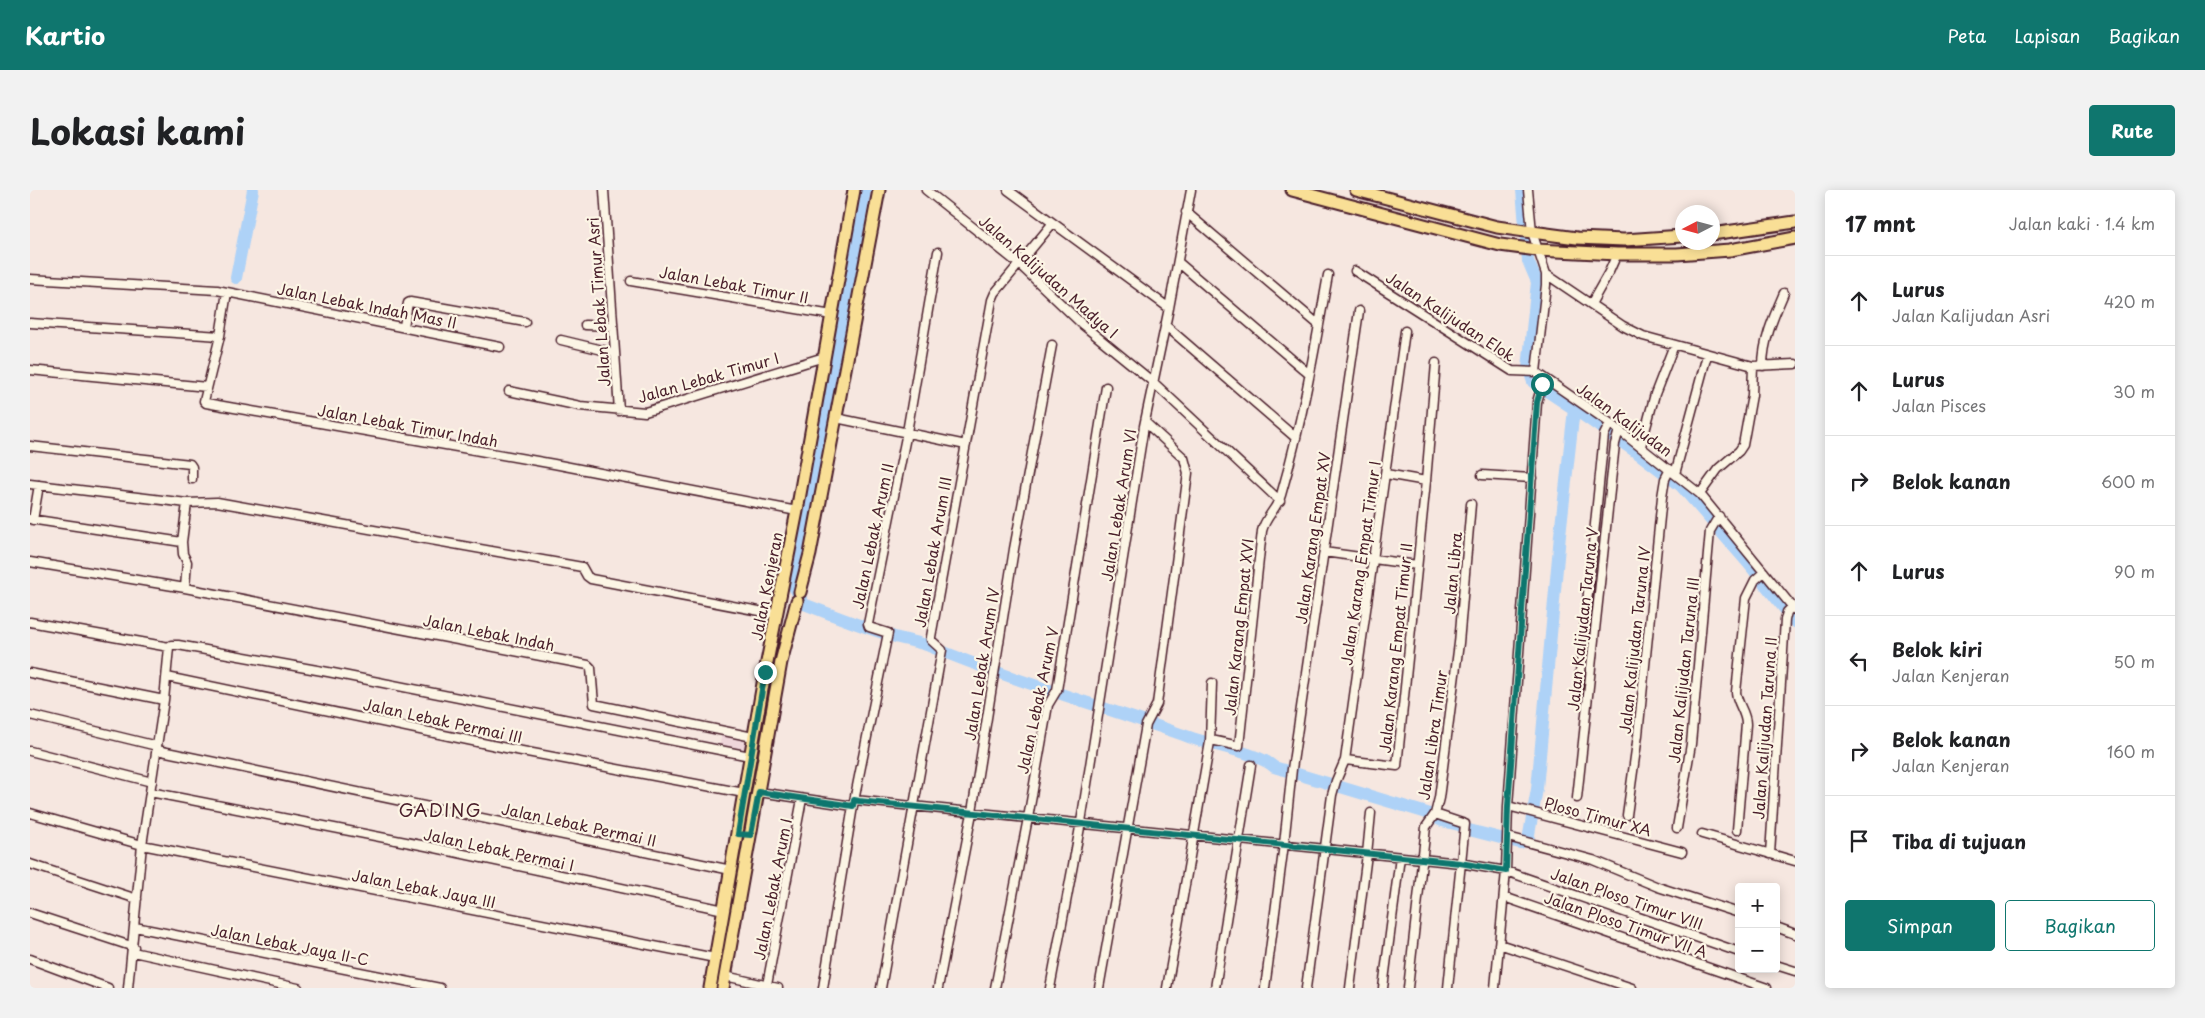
<!DOCTYPE html>
<html lang="id">
<head>
<meta charset="utf-8">
<style>
	:root { --surface:#fff; --page:#f2f2f2; --text:#202124; --muted:#757577; --line:#e0e0e0; --accent:#0f766e }
	body { margin:0; font-family:"Playpen Sans",sans-serif; background:var(--page); color:var(--text) }
	.controls { position:absolute; right:15px; bottom:15px; display:grid; overflow:hidden; border-radius:5px; box-shadow:0 2px 12px #0003 }
	.controls button { width:45px; height:45px; display:grid; place-items:center; padding:0; border:0; border-bottom:1px solid var(--line); background:var(--surface); color:var(--text); font:25px sans-serif }
	.compass { position:absolute; left:1645px; top:15px; width:45px; height:45px; border-radius:50%; background:var(--surface); box-shadow:0 2px 12px #0003; rotate:264deg }
	.stop { position:absolute; width:15px; height:15px; margin:-11px; border:4px solid #0f766e; border-radius:50%; background:#fff }
	.stop.end { background:#0f766e; border-color:#fff; box-shadow:0 1px 5px #0008 }
	.list { margin:0; padding:0; list-style:none }
	h2 { display:flex; justify-content:space-between; align-items:center; height:65px; margin:0; padding:0 20px; font-size:21px }
	h2 small { font-size:16px; font-weight:400; color:var(--muted) }
	.list li { display:grid; grid-template-columns:32px 1fr auto; gap:15px; align-items:center; box-sizing:border-box; height:90px; padding:0 20px; border-top:1px solid var(--line) }
	.list b { display:block; font-size:19px; white-space:nowrap }
	.list p { margin:0; font-size:16px; white-space:nowrap; color:var(--muted) }
	.list em { font-size:16px; font-style:normal; color:var(--muted) }
	.actions { display:flex; gap:10px; padding:15px 20px }
	.actions a { flex:1; padding:11px 0; border:1px solid var(--accent); border-radius:5px; text-align:center; font-size:18px; color:var(--accent) }
	.actions .main { background:var(--accent); color:#fff }
	.icon { flex:none; width:28px; height:28px; fill:none; stroke:currentColor; stroke-width:2; stroke-linecap:round; stroke-linejoin:round }
	.map { position:relative; flex:none; width:1765px; height:798px; overflow:hidden; border-radius:5px }
	header { display:flex; align-items:center; gap:30px; box-sizing:border-box; height:70px; padding:0 25px; background:var(--accent); color:#fff }
	header strong { font-size:24px }
	nav { display:flex; gap:28px; margin-inline-start:auto; font-size:18px }
	.intro { display:flex; align-items:center; justify-content:space-between; box-sizing:border-box; height:120px; padding:0 30px }
	h1 { margin:0; font-size:35px }
	.button { padding:12px 22px; border-radius:5px; background:var(--accent); color:#fff; font-size:18px; font-weight:700 }
	main { display:flex; gap:30px; padding:0 30px }
	aside { flex:1; background:var(--surface); border-radius:5px; box-shadow:0 2px 12px #0003 }
	.map>svg:first-child { display:block }
	.built { fill:#efd6da }
	.lines { fill:none; stroke-linecap:round; stroke-linejoin:round }
	.river { stroke:#aed2f7; stroke-width:12 }
	.street-casing { stroke:#4a1f2b; stroke-width:11 }
	.primary-casing { stroke:#4a1f2b; stroke-width:15 }
	.street { stroke:#fcf5e5; stroke-width:8 }
	.primary { stroke:#f9df96; stroke-width:11 }
	.route { stroke:#0f766e; stroke-width:6 }
	.labels { text-anchor:middle; dominant-baseline:central; stroke-width:4.5; stroke-linejoin:round; paint-order:stroke }
	.street-label { font-size:15px; fill:#4a1f2b; stroke:#fcf5e5 }
	.quarter-label { font-size:18px; letter-spacing:1px; fill:#4a1f2b; stroke:#fcf5e5 }
</style>
</head>
<body>
<header>
<strong>Kartio</strong>
<nav><a>Peta</a><a>Lapisan</a><a>Bagikan</a></nav>
</header>
<div class="intro"><h1>Lokasi kami</h1><a class="button">Rute</a></div>
<main>
<div class="map">
<svg width="1765" height="798" viewBox="0 0 1765 798">
	<rect width="100%" height="100%" fill="#f6e7e0"/>
	<filter id="ink" filterUnits="userSpaceOnUse"><feTurbulence type="fractalNoise" baseFrequency=".02" numOctaves="2"/><feDisplacementMap in="SourceGraphic" scale="10" xChannelSelector="R" yChannelSelector="G"/><feConvolveMatrix kernelMatrix="1 2 1 2 8 2 1 2 1" color-interpolation-filters="sRGB"/></filter>
	<g filter="url(#ink)">
		<path class="built" d="M 692,542 L 717,546 L 714,560 L 711,563 L 689,559 Z"/>
		<g class="lines">
			<path class="river" d="M 835,0 L 770,374 L 763,395 L 774,414 C 802,425 830,436 859,445 C 872,450 886,451 899,456 C 984,491 1072,516 1159,547 C 1180,555 1230,563 1244,577 L 1397,623 L 1412,631 L 1429,635 L 1439,640 L 1490,653
				M 1492,0 L 1498,71 L 1507,92 L 1498,178 L 1503,192 L 1544,219 L 1530,345 L 1507,599 L 1498,650
				M 206,88 L 223,0
				M 1544,219 L 1609,264 L 1651,296 L 1718,373 L 1765,432"/>
			<defs>
				<path id="street" d="M 574,0 L 589,221
					M 896,0 L 989,74 L 1053,135 L 1123,192 L 1250,311
					M 978,0 L 1139,118
					M 1498,0 L 1502,42 L 1516,84 L 1516,95 L 1506,182
					M 1156,22 L 1289,135
					M 1148,72 L 1279,184
					M 1325,81 L 1482,181 L 1506,182
					M 1516,84 L 1593,136 L 1613,146 L 1723,176 L 1765,174
					M 0,89 L 187,100 L 470,157
					M 601,91 L 802,125
					M 197,102 L 190,146 L 174,211 L 176,213 L 524,274 L 767,321
					M 1561,114 L 1579,82 L 1587,64
					M 0,133 L 190,146
					M 555,135 L 583,136
					M 1135,135 L 1266,248
					M 374,136 L 378,113 L 380,112 L 495,132
					M 531,150 L 585,163
					M 1733,176 C 1733,150 1744,126 1754,103
					M 0,180 L 177,197
					M 1506,182 L 1580,233 L 1670,304 L 1765,420
					M 479,201 L 550,216 L 615,222 L 794,167
					M 806,228 L 936,255
					M 0,256 L 160,274 L 162,277 L 162,289
					M 1611,256 L 1625,204 L 1644,155
					M 1356,284 L 1396,291
					M 1645,284 L 1677,165
					M 1452,285 L 1502,288
					M 0,294 L 157,313
					M 1670,304 L 1688,279 L 1709,261 L 1713,255 L 1722,205 L 1723,176
					M 0,329 L 152,352
					M 3,330 L 9,295
					M 1294,362 L 1387,375
					M 0,372 L 155,398 L 558,475 L 561,478 L 564,514 L 723,547
					M 155,398 L 157,372 L 153,364 L 152,352 L 157,313 L 187,312 L 552,377 L 557,386 L 561,389 L 745,424
					M 0,432 L 139,457 L 141,455 L 148,455 L 298,482 L 720,566
					M 0,483 L 134,510
					M 137,487 L 476,558 L 714,603
					M 1548,502 L 1574,245 L 1580,233
					M 0,525 L 127,556
					M 1181,550 L 1209,556 L 1232,341 C 1235,327 1247,319 1251,305 C 1272,233 1285,158 1298,85
					M 127,560 L 701,680
					M 0,561 L 122,592
					M 1315,570 L 1367,576 L 1396,291 L 1406,173
					M 120,602 L 396,656 L 694,720
					M 729,602 L 823,616
					M 1547,608 L 1585,254 L 1589,240
					M 825,610 L 1430,673 L 1476,681 L 1709,762
					M 1478,616 L 1652,662
					M 0,623 L 112,655 L 685,768
					M 1405,624 L 1435,634 L 1418,798
					M 1597,625 L 1608,545 L 1632,307 L 1635,289 L 1640,279
					M 1647,638 L 1661,554 L 1680,341 L 1689,326
					M 1707,640 L 1716,534 C 1716,522 1707,514 1706,502 L 1716,408 L 1725,390 L 1734,382
					M 1672,644 L 1765,671
					M 1478,647 L 1563,670 L 1628,697 L 1709,723
					M 1740,664 L 1755,430 L 1757,422 L 1762,417
					M 0,674 L 107,709
					M 1474,707 L 1737,798
					M 0,723 L 104,757
					M 105,737 L 410,798
					M 1746,737 L 1765,744
					M 1469,754 L 1602,798
					M 103,762 L 268,798
					M 0,769 L 78,798
					M 1746,775 L 1765,781
					M 695,786 L 748,798
					M 737,795 L 772,609
					M 98,798 L 112,655 L 134,510 L 139,457
					M 793,798 L 823,616 L 858,443 L 839,437 L 838,434 L 877,242 L 908,62
					M 851,798 L 912,460 L 901,450 L 901,447 L 962,110 L 965,103 L 1022,34
					M 908,798 L 941,628 L 984,359 L 1022,155
					M 965,798 L 998,628 L 1018,515 L 1027,500 L 1076,197
					M 1020,798 L 1051,632 L 1114,236 L 1139,118 L 1161,0
					M 1069,798 L 1116,535 L 1127,514 L 1158,283 L 1154,268 L 1115,232
					M 1137,798 L 1180,552 L 1182,493
					M 1185,798 L 1221,575
					M 1235,798 L 1254,654 L 1262,579 L 1329,121
					M 1276,798 L 1302,605 L 1306,591 L 1315,570 L 1375,141
					M 1320,798 L 1337,664 L 1341,623
					M 1353,798 L 1370,667
					M 1378,798 L 1396,637 L 1405,624 L 1409,608 L 1429,453 L 1441,314
					M 1465,798 L 1476,681 L 1478,616 L 1507,212 L 1514,188"/>
				<path id="primary" d="M 1262,0 L 1470,55 L 1507,60 L 1587,64 L 1647,64 L 1700,60 L 1765,48
					M 1326,0 L 1467,37 L 1502,42 L 1547,48 L 1594,50 L 1652,46
					M 1682,44 L 1765,32
					M 770,402 L 780,364 L 849,0
					M 680,798 L 735,482 L 767,321 L 824,0
					M 693,798 L 751,472 L 767,411"/>
			</defs>
			<use href="#street" class="street-casing"/>
			<use href="#primary" class="primary-casing"/>
			<use href="#street" class="street"/>
			<use href="#primary" class="primary"/>
		</g>
	</g>
	<g class="lines" filter="url(#ink)">
		<path class="route" d="M 735,482 L 708,644 L 721,645 L 729,602 L 823,616 L 824,610 L 829,611 L 1430,673 L 1476,681 L 1478,616 L 1507,212 L 1512,194"/>
	</g>
	<g class="labels">
		<g class="street-label">
			<text transform="translate(1019 86) rotate(41)">Jalan Kalijudan Madya I</text>
			<text transform="translate(704 94) rotate(10)">Jalan Lebak Timur II</text>
			<text transform="translate(568 112) rotate(-94)">Jalan Lebak Timur Asri</text>
			<text transform="translate(337 115) rotate(11)">Jalan Lebak Indah Mas II</text>
			<text transform="translate(1421 126) rotate(33)">Jalan Kalijudan Elok</text>
			<text transform="translate(678 187) rotate(-16)">Jalan Lebak Timur I</text>
			<text transform="translate(1595 229) rotate(36)">Jalan Kalijudan</text>
			<text transform="translate(378 235) rotate(10)">Jalan Lebak Timur Indah</text>
			<text transform="translate(1088 315) rotate(-81)">Jalan Lebak Arum VI</text>
			<text transform="translate(842 346) rotate(-78)">Jalan Lebak Arum II</text>
			<text transform="translate(1282 348) rotate(-82)">Jalan Karang Empat XV</text>
			<text transform="translate(902 362) rotate(-80)">Jalan Lebak Arum III</text>
			<text transform="translate(1330 373) rotate(-82)">Jalan Karang Empat Timur I</text>
			<text transform="translate(1422 383) rotate(-85)">Jalan Libra</text>
			<text transform="translate(736 396) rotate(-79)">Jalan Kenjeran</text>
			<text transform="translate(1552 429) rotate(-84)">Jalan Kalijudan Taruna V</text>
			<text transform="translate(1208 437) rotate(-84)">Jalan Karang Empat XVI</text>
			<text transform="translate(459 442) rotate(11)">Jalan Lebak Indah</text>
			<text transform="translate(1604 450) rotate(-84)">Jalan Kalijudan Taruna IV</text>
			<text transform="translate(1365 458) rotate(-84)">Jalan Karang Empat Timur II</text>
			<text transform="translate(951 474) rotate(-81)">Jalan Lebak Arum IV</text>
			<text transform="translate(1653 480) rotate(-84)">Jalan Kalijudan Taruna III</text>
			<text transform="translate(1007 510) rotate(-78)">Jalan Lebak Arum V</text>
			<text transform="translate(413 530) rotate(12)">Jalan Lebak Permai III</text>
			<text transform="translate(1734 538) rotate(-86)">Jalan Kalijudan Taruna II</text>
			<text transform="translate(1402 545) rotate(-82)">Jalan Libra Timur</text>
			<text transform="translate(1568 626) rotate(15)">Ploso Timur XA</text>
			<text transform="translate(549 634) rotate(12)">Jalan Lebak Permai II</text>
			<text transform="translate(469 659) rotate(12)">Jalan Lebak Permai I</text>
			<text transform="translate(394 698) rotate(11)">Jalan Lebak Jaya III</text>
			<text transform="translate(742 699) rotate(-79)">Jalan Lebak Arum I</text>
			<text transform="translate(1597 708) rotate(19)">Jalan Ploso Timur VIII</text>
			<text transform="translate(1596 734) rotate(19)">Jalan Ploso Timur VII A</text>
			<text transform="translate(260 754) rotate(11)">Jalan Lebak Jaya II-C</text>
		</g>
		<g class="quarter-label">
			<text x="410" y="619">GADING</text>
		</g>
	</g>
</svg>
<div class="controls">
<button>+</button>
<button>−</button>
</div>
<svg class="compass" viewBox="-18 -18 36 36"><path d="M0-13l5 13h-10z" fill="#e53935"/><path d="M0 13l5-13h-10z" fill="#757577"/></svg>
<div class="stop" style="left:1512px;top:194px"></div>
<div class="stop end" style="left:735px;top:482px"></div>
</div>
<aside>
<h2>17 mnt<small>Jalan kaki · 1.4 km</small></h2>
<ul class="list">
<li><svg class="icon" aria-label="ahead" viewBox="0 0 24 24"><path d="M12 20V5M6 11l6-6 6 6"/></svg><div><b>Lurus</b><p>Jalan Kalijudan Asri</p></div><em>420 m</em></li>
<li><svg class="icon" aria-label="ahead" viewBox="0 0 24 24"><path d="M12 20V5M6 11l6-6 6 6"/></svg><div><b>Lurus</b><p>Jalan Pisces</p></div><em>30 m</em></li>
<li><svg class="icon" aria-label="right" viewBox="0 0 24 24"><path d="M7 20v-9h11M14 6l5 5-5 5"/></svg><div><b>Belok kanan</b></div><em>600 m</em></li>
<li><svg class="icon" aria-label="ahead" viewBox="0 0 24 24"><path d="M12 20V5M6 11l6-6 6 6"/></svg><div><b>Lurus</b></div><em>90 m</em></li>
<li><svg class="icon" aria-label="left" viewBox="0 0 24 24"><path d="M17 20v-9H6M10 6l-5 5 5 5"/></svg><div><b>Belok kiri</b><p>Jalan Kenjeran</p></div><em>50 m</em></li>
<li><svg class="icon" aria-label="right" viewBox="0 0 24 24"><path d="M7 20v-9h11M14 6l5 5-5 5"/></svg><div><b>Belok kanan</b><p>Jalan Kenjeran</p></div><em>160 m</em></li>
<li><svg class="icon" aria-label="arrive" viewBox="0 0 24 24"><path d="M6 21V4h12l-3 4 3 4H6"/></svg><div><b>Tiba di tujuan</b></div></li>
</ul>
<div class="actions"><a class="main">Simpan</a><a>Bagikan</a></div>
</aside>
</main>
</body>
</html>
